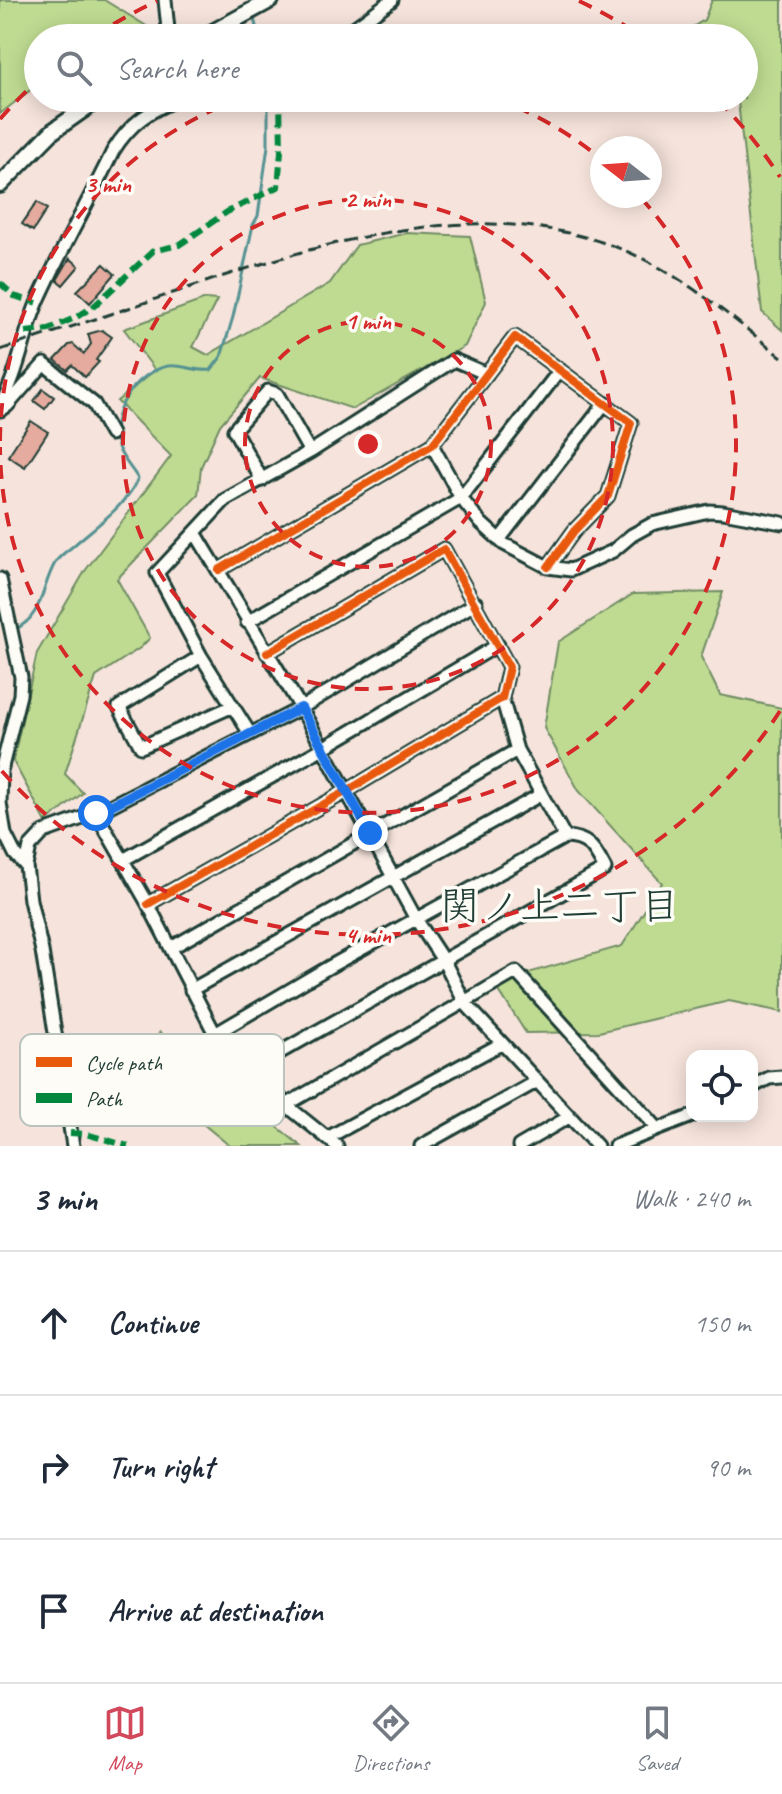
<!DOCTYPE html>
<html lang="en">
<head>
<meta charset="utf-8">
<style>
	:root { --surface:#fff; --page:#f6f6f7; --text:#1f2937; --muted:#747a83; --line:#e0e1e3; --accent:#d1495b }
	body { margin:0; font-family:Caveat,"Klee One",sans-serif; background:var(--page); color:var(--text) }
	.controls { position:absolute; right:24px; bottom:24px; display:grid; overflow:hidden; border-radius:16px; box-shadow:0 4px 20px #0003 }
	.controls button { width:72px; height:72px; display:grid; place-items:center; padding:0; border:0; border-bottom:2px solid var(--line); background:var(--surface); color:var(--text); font:40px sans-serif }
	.compass { position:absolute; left:590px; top:136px; width:72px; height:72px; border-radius:50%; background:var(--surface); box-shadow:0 4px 20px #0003; rotate:287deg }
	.stop { position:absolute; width:24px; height:24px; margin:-18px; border:6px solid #1a73e8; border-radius:50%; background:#fff }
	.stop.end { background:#1a73e8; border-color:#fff; box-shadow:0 2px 8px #0008 }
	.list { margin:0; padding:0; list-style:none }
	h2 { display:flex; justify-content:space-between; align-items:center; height:104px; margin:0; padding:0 32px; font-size:34px }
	h2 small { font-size:26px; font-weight:400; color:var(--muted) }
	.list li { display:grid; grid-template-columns:52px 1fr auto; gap:24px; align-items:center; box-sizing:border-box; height:144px; padding:0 32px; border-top:2px solid var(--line) }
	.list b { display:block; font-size:30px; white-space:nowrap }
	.list em { font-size:26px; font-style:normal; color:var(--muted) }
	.icon { flex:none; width:44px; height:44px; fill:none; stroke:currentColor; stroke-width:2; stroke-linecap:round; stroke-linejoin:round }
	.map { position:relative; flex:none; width:782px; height:1146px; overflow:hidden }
	.search { position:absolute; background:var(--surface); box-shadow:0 4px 20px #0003; left:24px; right:24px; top:24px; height:88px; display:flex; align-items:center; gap:20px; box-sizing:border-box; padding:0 28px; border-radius:44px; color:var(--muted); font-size:30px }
	.sheet { height:536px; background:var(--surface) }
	nav { display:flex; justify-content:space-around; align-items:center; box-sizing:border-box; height:112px; border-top:2px solid var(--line); background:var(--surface); font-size:22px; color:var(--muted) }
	nav a { display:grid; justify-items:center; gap:4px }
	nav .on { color:var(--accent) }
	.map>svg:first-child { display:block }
	.green { fill:#bfdb92; stroke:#6f8c63; stroke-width:2 }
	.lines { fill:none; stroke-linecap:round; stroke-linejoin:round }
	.stream { stroke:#569292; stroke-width:3 }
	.building { fill:#e4ab9e; stroke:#1f3d34; stroke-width:2 }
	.minor-casing { stroke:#1f3d34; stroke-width:17 }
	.major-casing { stroke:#1f3d34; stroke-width:20 }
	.minor { stroke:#fdfcf7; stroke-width:11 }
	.major { stroke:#fdfcf7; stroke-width:14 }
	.rail { stroke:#1f3d34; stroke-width:3; stroke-dasharray:12 6; stroke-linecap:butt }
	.quiet { stroke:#00873e; stroke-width:6; stroke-dasharray:12 6; stroke-linecap:butt }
	.cycleway-casing { stroke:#fdfcf7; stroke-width:13 }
	.cycleway { stroke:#e8590c; stroke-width:8 }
	.route { stroke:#1a73e8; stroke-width:10 }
	.ring { fill:none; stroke:#d62828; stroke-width:4; stroke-dasharray:14 10 }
	.labels { text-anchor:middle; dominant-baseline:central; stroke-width:7; stroke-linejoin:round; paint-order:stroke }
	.neighbourhood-label { font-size:40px; fill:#1f3d34; stroke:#fdfcf7 }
	.key { fill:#fdfcf7; stroke:#bac3bc; stroke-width:2 }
	.key-label { font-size:22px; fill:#1f3d34 }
	.centre { fill:#d62828; stroke:#fdfcf7; stroke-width:4 }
	.ring-label { font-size:24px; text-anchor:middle; font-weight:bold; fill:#d62828; stroke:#fdfcf7; stroke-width:7; stroke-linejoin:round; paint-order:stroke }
</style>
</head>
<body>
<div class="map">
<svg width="782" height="1146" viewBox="0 0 782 1146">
	<rect width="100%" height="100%" fill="#f6e4dc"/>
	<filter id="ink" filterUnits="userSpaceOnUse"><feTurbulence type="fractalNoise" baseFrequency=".0125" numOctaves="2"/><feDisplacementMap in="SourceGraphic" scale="16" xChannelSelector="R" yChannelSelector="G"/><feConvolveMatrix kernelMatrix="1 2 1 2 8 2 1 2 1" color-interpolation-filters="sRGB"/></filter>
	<g filter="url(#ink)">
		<path class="green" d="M 0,0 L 104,0 L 166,38 L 38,38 L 38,84 L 0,114 Z
			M 712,0 L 782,0 L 782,330 L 762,312 L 738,102 L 691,98 L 744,98 L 744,38 L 675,38 L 704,20 Z
			M 407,233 L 470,236 L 486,302 L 465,346 L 353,409 L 260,378 L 220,425 L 201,467 L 198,495 L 117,579 L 150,638 L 140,648 L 96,677 L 65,774 L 83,793 L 46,822 L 13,761 L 37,653 L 85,571 L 171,456 L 117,401 L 155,370 L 124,329 L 206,299 L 217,300 L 193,347 L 208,355 L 330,283 L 357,245 Z
			M 723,592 L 701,657 L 720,695 L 782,708 L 782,1012 L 729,1001 L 599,1032 L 526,1033 L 494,983 L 622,946 L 662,883 L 579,791 L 544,728 L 558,642 L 633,594 Z
			M 160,1032 L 301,1146 L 230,1146 L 132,1066 Z"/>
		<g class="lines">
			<path class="stream" d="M 253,15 L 259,38
				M 14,630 C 43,617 41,588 55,563 C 58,557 67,551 73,546 C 94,527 126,506 138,479 C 132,468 122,459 118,447 C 106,415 136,372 168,366 C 182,364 196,372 211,370 L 221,357 L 233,317 L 253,225 L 258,216 L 268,146 L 268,98"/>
		</g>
		<path class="building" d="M 37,202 L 47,209 L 33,231 L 22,224 Z
			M 70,258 L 79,266 L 63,285 L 57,280 Z
			M 104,264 L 115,274 L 90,303 L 77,291 Z
			M 102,330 L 112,337 L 96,360 L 99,362 L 85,377 L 72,365 L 67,370 L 55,360 L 69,345 L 73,344 L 84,354 L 91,344 L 88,334 Z
			M 43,389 L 54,397 L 45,409 L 34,401 Z
			M 31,421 L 48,432 L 25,467 L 8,456 Z"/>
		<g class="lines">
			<defs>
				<path id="minor" d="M 165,0 L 168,29 L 173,38
					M 340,38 L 392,0
					M 0,406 C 19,372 23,336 38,301 C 61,250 89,201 113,151 C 131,122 149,111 180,98
					M 1,410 L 7,406 L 44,364 L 94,404 L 111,434
					M 432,445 L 461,498 L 481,523 L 504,544 L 548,567 L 571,570 L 613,551 L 632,535 L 652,524 L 709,511 L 723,512 L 782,523
					M 262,480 L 234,430 L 268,391 L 277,394 L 310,452
					M 196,534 L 301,708 L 416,919 L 446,965 L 465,1003 L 597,1146
					M 499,540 L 605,403
					M 219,570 L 432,445 L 515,337 L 631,423 L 608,496 L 574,531 L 548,567
					M 0,579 L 21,677 L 20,695 L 1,771 L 0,803 L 5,834 L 15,854 L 26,866 L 30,900 L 42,951 L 73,1146
					M 247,622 L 461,498 L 560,370
					M 201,656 L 119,707 L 141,747 L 231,707
					M 249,732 L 201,656 L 157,573 L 225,500 L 310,452 L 454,360 L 487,374
					M 96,813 L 148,904 L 215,1034 L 254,1067 L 286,1105 L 337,1146
					M 123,860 L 323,748 L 498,645
					M 26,866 L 30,847 L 44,832 L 96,813 L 301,708 L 476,603
					M 148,904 L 347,791 L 502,698 L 509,667 L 444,549 L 267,653
					M 171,948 L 517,750
					M 191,990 L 540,795
					M 215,1034 L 329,967 L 565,837 L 517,750 L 502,698
					M 254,1067 L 605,869 C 595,850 589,837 565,837
					M 752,1087 L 769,1078 L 782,1077
					M 286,1105 L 516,972 L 658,1129
					M 327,1138 L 501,1044
					M 421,1146 L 536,1082
					M 519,1146 L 569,1117
					M 615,1146 L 692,1116"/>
				<path id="major" d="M 202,38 L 271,0
					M 0,185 L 53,131 L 100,98"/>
			</defs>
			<use href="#minor" class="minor-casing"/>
			<use href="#major" class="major-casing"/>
			<use href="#minor" class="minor"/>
			<use href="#major" class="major"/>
			<path class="rail" d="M 0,350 C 58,331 115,313 173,293 C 315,245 473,191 621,249 C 681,273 732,318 782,357"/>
			<path class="quiet" d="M 0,283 L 14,296 L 37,303
				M 26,332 L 49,329 L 75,318 L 94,306 L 153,251 L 179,245 L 227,212 L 278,187 L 281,151 L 280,98
				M 70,1133 L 86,1134 L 128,1146"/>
			<defs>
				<path id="cycleway" d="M 219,570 L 432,445 L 515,337 L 631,423 L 608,496 L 574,531 L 548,567
					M 148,904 L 347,791 L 502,698 L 509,667 L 444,549 L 267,653"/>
			</defs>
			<use href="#cycleway" class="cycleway-casing"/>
			<use href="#cycleway" class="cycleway"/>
		</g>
	</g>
	<g class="lines" filter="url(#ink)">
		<path class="route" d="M 96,813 L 301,708 L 370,833"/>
	</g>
	<g class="ring">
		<circle cx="368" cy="444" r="123"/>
		<circle cx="368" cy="444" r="245"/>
		<path d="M0 441A368 368 0 0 1 242 98M494 98A368 368 0 0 1 600 158M641 198A368 368 0 1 1 0 447"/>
		<path d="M780 711A491 491 0 0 1 0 769M0 119A491 491 0 0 1 36 82M93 37A491 491 0 0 1 157 1M579 1A491 491 0 0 1 643 37M718 100A491 491 0 0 1 780 177"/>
	</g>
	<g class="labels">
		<g class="neighbourhood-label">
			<text x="560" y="906">関ノ上二丁目</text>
		</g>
	</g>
	<rect x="20" y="1034" width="264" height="92" rx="12" class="key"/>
	<rect x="36" y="1057" width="36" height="10" fill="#e8590c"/>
	<rect x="36" y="1093" width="36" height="10" fill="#00873e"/>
	<g class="key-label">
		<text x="86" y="1070">Cycle path</text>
		<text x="86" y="1106">Path</text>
	</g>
	<circle cx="368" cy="444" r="12" class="centre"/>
	<g class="ring-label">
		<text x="108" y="192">3 min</text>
		<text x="368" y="207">2 min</text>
		<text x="368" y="329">1 min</text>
		<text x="368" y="943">4 min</text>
	</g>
</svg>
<div class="controls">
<button><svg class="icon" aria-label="locate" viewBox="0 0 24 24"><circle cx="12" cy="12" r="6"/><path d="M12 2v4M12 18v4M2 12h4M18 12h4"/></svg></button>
</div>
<svg class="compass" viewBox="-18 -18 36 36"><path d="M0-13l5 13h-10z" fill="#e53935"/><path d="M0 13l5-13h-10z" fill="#747a83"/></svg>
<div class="stop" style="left:96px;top:813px"></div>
<div class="stop end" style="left:370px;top:833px"></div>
<div class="search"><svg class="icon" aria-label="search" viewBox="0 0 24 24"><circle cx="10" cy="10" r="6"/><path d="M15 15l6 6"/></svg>Search here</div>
</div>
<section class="sheet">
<h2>3 min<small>Walk · 240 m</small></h2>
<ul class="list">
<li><svg class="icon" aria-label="ahead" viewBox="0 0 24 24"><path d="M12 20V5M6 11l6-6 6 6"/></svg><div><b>Continue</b></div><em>150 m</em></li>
<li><svg class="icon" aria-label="right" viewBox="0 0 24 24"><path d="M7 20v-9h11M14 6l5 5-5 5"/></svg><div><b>Turn right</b></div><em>90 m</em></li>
<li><svg class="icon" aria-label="arrive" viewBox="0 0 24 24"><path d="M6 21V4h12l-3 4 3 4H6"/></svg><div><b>Arrive at destination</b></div></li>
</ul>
</section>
<nav>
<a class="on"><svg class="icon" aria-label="map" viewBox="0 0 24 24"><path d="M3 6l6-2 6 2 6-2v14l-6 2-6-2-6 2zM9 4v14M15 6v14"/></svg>Map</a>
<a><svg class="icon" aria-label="directions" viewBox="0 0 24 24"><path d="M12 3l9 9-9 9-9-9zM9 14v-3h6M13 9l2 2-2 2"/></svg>Directions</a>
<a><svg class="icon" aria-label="saved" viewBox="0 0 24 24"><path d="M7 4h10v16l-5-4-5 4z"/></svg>Saved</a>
</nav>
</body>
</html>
